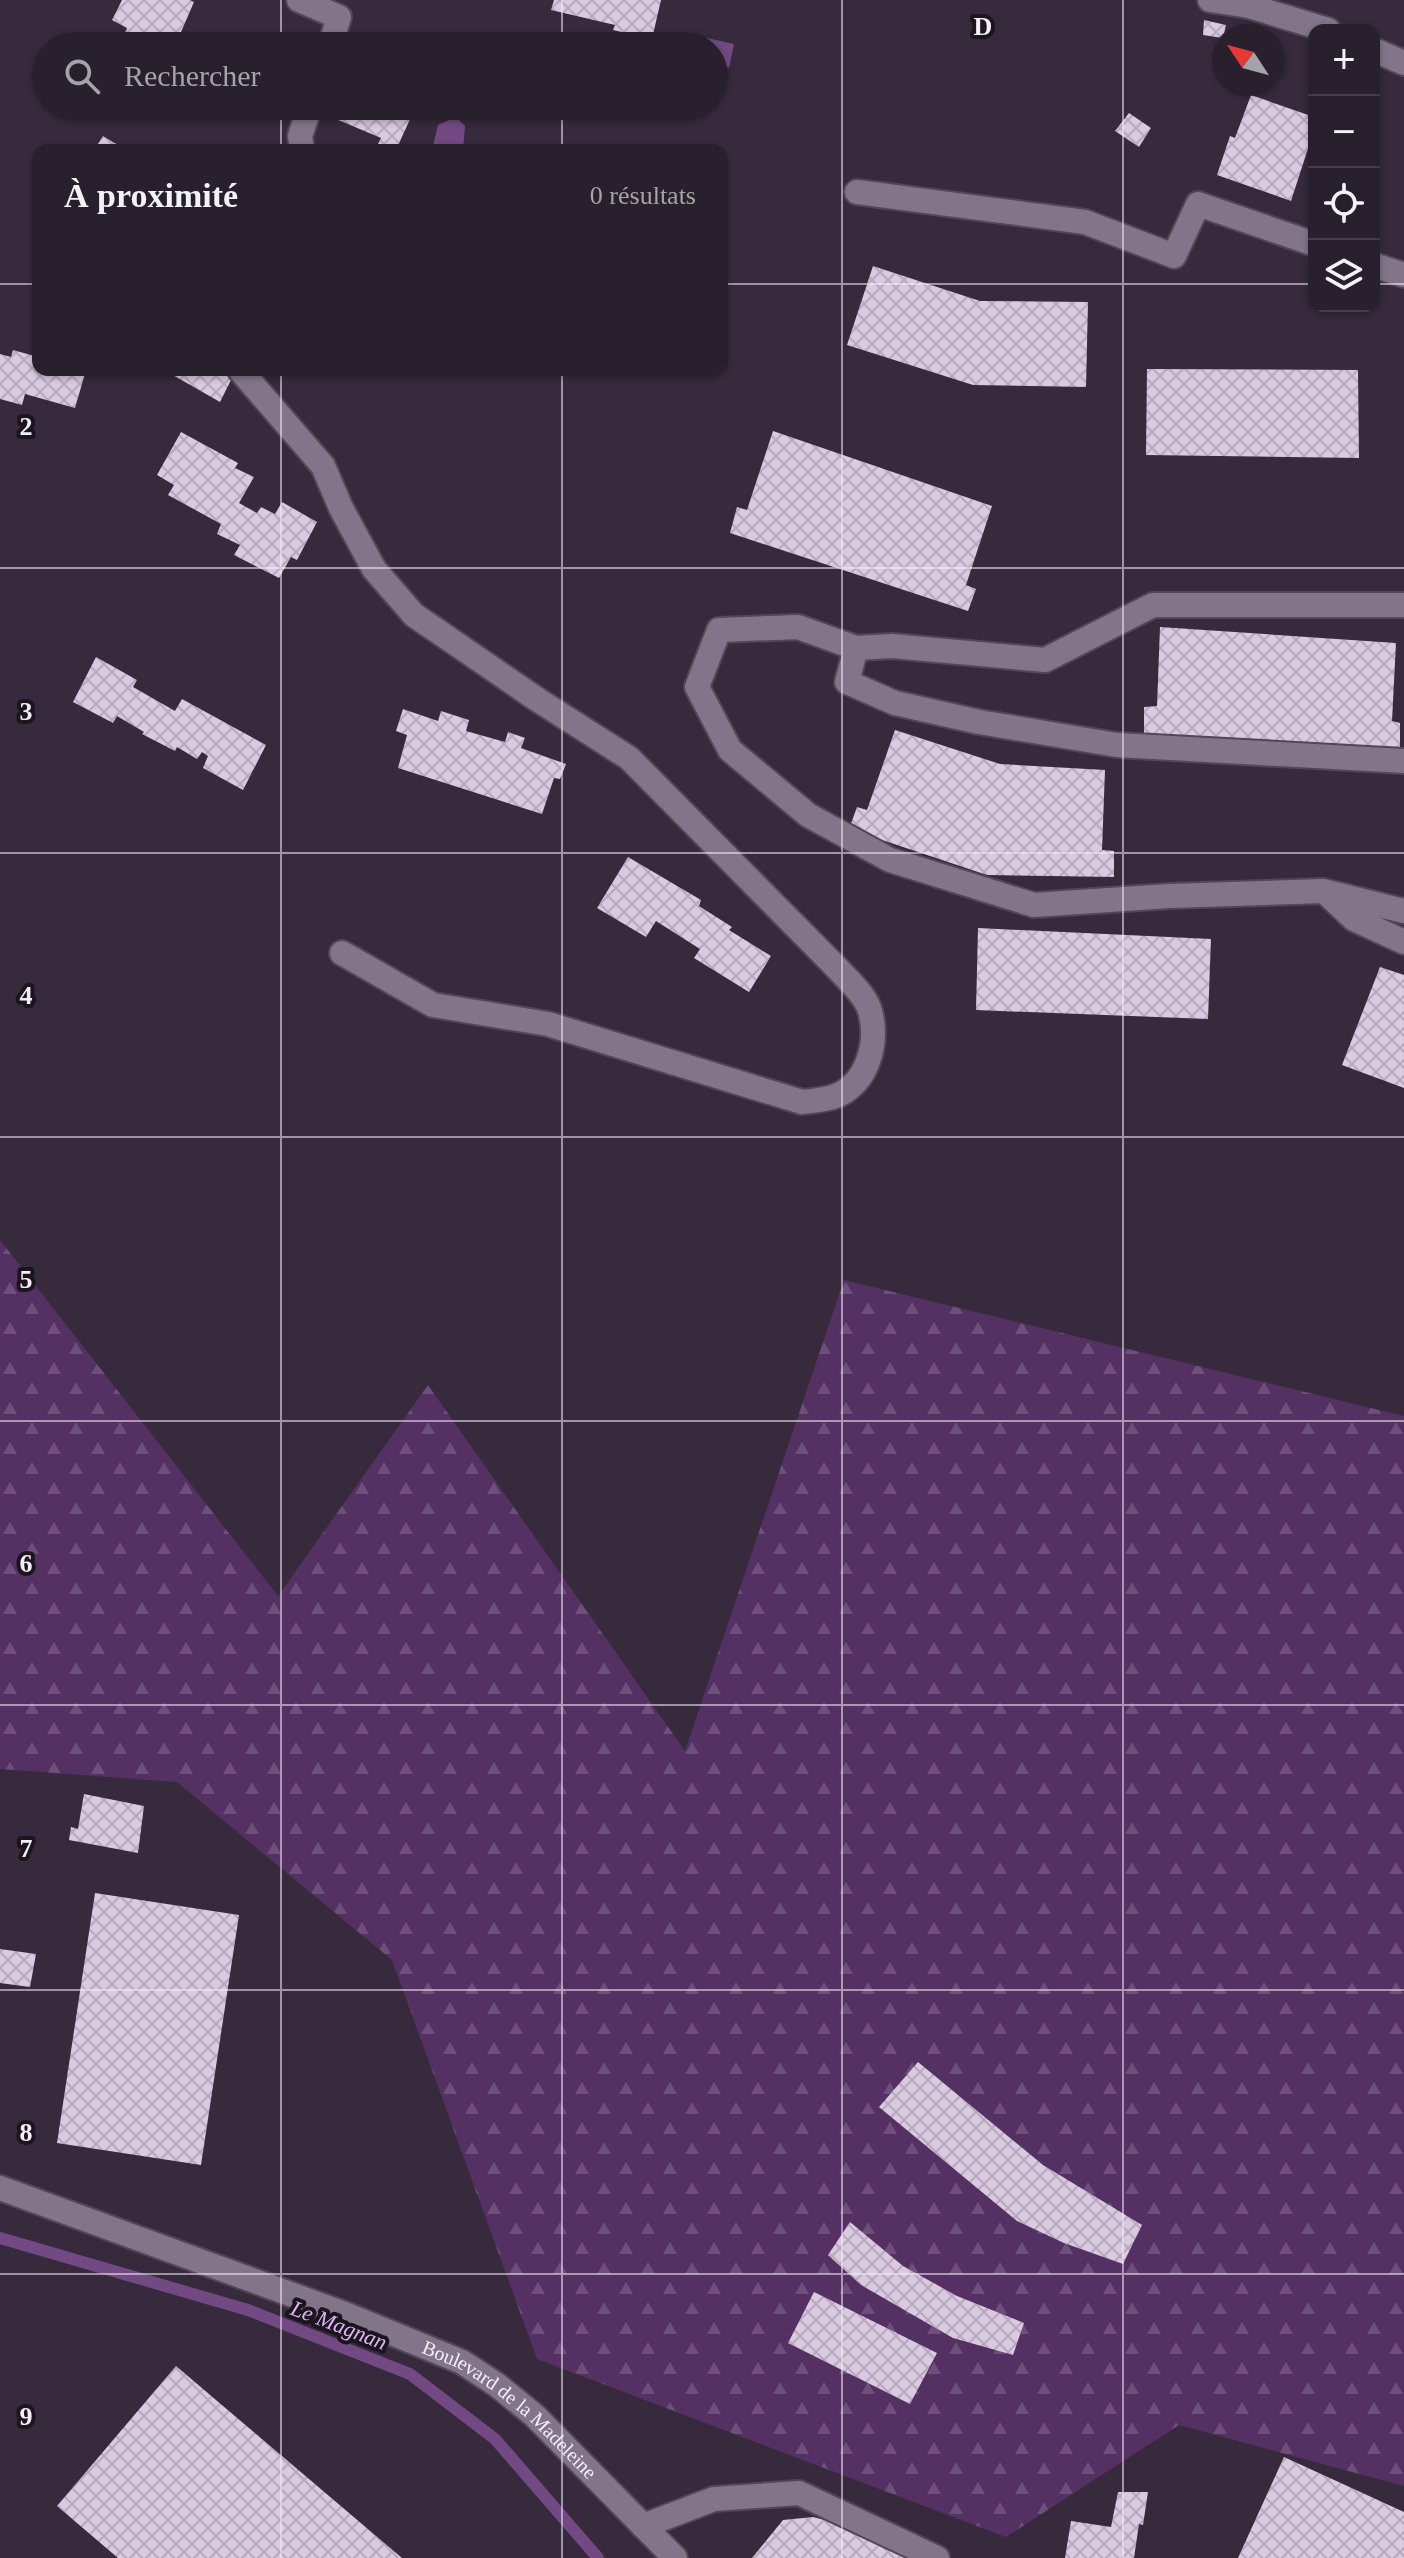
<!DOCTYPE html>
<html lang="fr">
<head>
<meta charset="utf-8">
<style>
	:root { --surface:#29202d; --page:#312835; --text:#f1f3f6; --muted:#a5a3aa; --line:#453e49 }
	body { margin:0; font-family:"Times New Roman",serif; background:var(--page); color:var(--text) }
	.controls { position:absolute; right:24px; top:24px; display:grid; overflow:hidden; border-radius:16px; box-shadow:0 2px 6px #0004 }
	.controls button { width:72px; height:72px; display:grid; place-items:center; padding:0; border:0; border-bottom:2px solid var(--line); background:var(--surface); color:var(--text); font:40px sans-serif }
	.compass { position:absolute; left:1212px; top:24px; width:72px; height:72px; border-radius:50%; background:var(--surface); box-shadow:0 2px 6px #0004; rotate:306deg }
	.list { margin:0; padding:0; list-style:none }
	h2 { display:flex; justify-content:space-between; align-items:center; height:104px; margin:0; padding:0 32px; font-size:34px }
	h2 small { font-size:26px; font-weight:400; color:var(--muted) }
	.icon { flex:none; width:44px; height:44px; fill:none; stroke:currentColor; stroke-width:2; stroke-linecap:round; stroke-linejoin:round }
	.map { position:relative; flex:none; width:1404px; height:2558px; overflow:hidden }
	.search { position:absolute; background:var(--surface); box-shadow:0 2px 6px #0004; left:32px; top:32px; width:696px; height:88px; display:flex; align-items:center; gap:20px; box-sizing:border-box; padding:0 28px; border-radius:44px; color:var(--muted); font-size:30px }
	.panel { position:absolute; background:var(--surface); box-shadow:0 2px 6px #0004; left:32px; top:144px; width:696px; height:232px; border-radius:16px }
	.map>svg:first-child { display:block }
	.forest { fill:url(#forest-firs) }
	.water { fill:#724983 }
	.lines { fill:none; stroke-linecap:round; stroke-linejoin:round }
	.stream { stroke:#724983; stroke-width:12 }
	.building { fill:url(#building-cross-hatch) }
	.minor-casing { stroke:#524756; stroke-width:28 }
	.minor { stroke:#837589; stroke-width:24 }
	.grid { fill:none; stroke:#f5edf9; stroke-width:2; stroke-opacity:0.55 }
	.labels { text-anchor:middle; dominant-baseline:central; stroke-width:8; stroke-linejoin:round; paint-order:stroke }
	.street-label { font-size:20px; fill:#f5edf9; stroke:#1b161e }
	.water-label { font-size:22px; font-style:italic; fill:#e2b3f7; stroke:#1b161e }
	.grid-label { font-size:26px; text-anchor:middle; font-weight:bold; fill:#f5edf9; stroke:#1b161e; stroke-width:8; stroke-linejoin:round; paint-order:stroke }
</style>
</head>
<body>
<div class="map">
<svg width="1404" height="2558" viewBox="0 0 1404 2558">
	<defs>
		<pattern id="forest-firs" width="22" height="20" patternUnits="userSpaceOnUse" patternTransform="scale(2)"><rect width="22" height="20" fill="#553063"/><path d="M5 1l3.5 6h-7zM16 11l3.5 6h-7z" fill="#6e4e7a"/></pattern>
		<pattern id="building-cross-hatch" width="8" height="8" patternUnits="userSpaceOnUse" patternTransform="scale(2)"><rect width="8" height="8" fill="#dacae1"/><path d="M0 0l8 8M0 8l8-8" fill="none" stroke="#b6a9bc"/></pattern>
	</defs>
	<rect width="100%" height="100%" fill="#372a3c"/>
	<path class="forest" d="M 0,1240 L 278,1596 L 428,1385 L 685,1751 L 844,1280 L 1404,1416 L 1404,2486 L 1179,2425 L 1006,2537 L 537,2359 L 392,1960 L 177,1782 L 0,1769 Z"/>
	<path class="water" d="M 689,34 L 734,44 L 729,68 L 714,65 L 714,46 L 680,46 Z
		M 456,117 L 465,126 L 463,150 L 432,150 L 438,125 Z"/>
	<g class="lines">
		<path class="stream" d="M 0,2238 L 248,2310 L 410,2374 L 495,2439 L 598,2558"/>
	</g>
	<path class="building" d="M 122,0 L 190,0 L 194,2 L 175,46 L 129,46 L 121,42 L 127,28 L 112,20 Z
		M 554,0 L 661,0 L 652,39 L 613,30 L 615,25 L 551,10 Z
		M 1204,20 L 1226,25 L 1223,38 L 1203,35 Z
		M 1251,95 L 1314,117 L 1314,130 L 1291,201 L 1217,175 L 1230,136 L 1235,138 Z
		M 342,106 L 416,106 L 396,150 L 387,150 L 377,146 L 381,138 L 336,119 Z
		M 1129,113 L 1151,128 L 1139,147 L 1115,131 Z
		M 103,136 L 126,150 L 94,150 Z
		M 873,266 L 980,301 L 1088,302 L 1086,387 L 973,385 L 847,345 Z
		M 13,350 L 38,357 L 38,370 L 86,370 L 75,408 L 25,394 L 22,405 L 0,399 L 0,354 L 11,357 Z
		M 1147,369 L 1358,370 L 1359,458 L 1146,455 Z
		M 164,370 L 232,370 L 235,372 L 220,402 Z
		M 773,431 L 992,506 L 966,585 L 976,589 L 968,611 L 730,533 L 737,507 L 747,510 Z
		M 181,432 L 238,463 L 235,468 L 254,477 L 239,503 L 257,513 L 261,507 L 275,514 L 282,502 L 317,522 L 297,560 L 291,557 L 279,578 L 234,555 L 240,545 L 217,534 L 221,524 L 168,495 L 174,485 L 157,475 Z
		M 1160,627 L 1396,643 L 1392,721 L 1400,723 L 1400,755 L 1144,737 L 1144,707 L 1157,706 Z
		M 96,657 L 137,680 L 133,687 L 175,711 L 182,699 L 266,745 L 243,790 L 203,768 L 208,756 L 202,752 L 197,759 L 177,747 L 175,751 L 142,734 L 144,732 L 117,716 L 113,723 L 73,702 Z
		M 403,709 L 438,721 L 441,711 L 469,720 L 466,731 L 505,742 L 508,732 L 525,738 L 521,748 L 566,764 L 560,779 L 554,778 L 542,814 L 398,768 L 407,735 L 396,731 Z
		M 895,730 L 1000,764 L 1105,770 L 1102,850 L 1114,851 L 1114,877 L 987,875 L 849,829 L 857,807 L 867,810 Z
		M 628,857 L 701,900 L 699,906 L 732,927 L 729,930 L 771,956 L 749,992 L 694,958 L 700,949 L 656,921 L 646,937 L 597,908 Z
		M 978,928 L 1211,939 L 1208,1019 L 976,1010 Z
		M 1380,967 L 1404,975 L 1404,1088 L 1342,1065 Z
		M 84,1794 L 144,1806 L 138,1853 L 69,1840 L 71,1827 L 78,1829 Z
		M 95,1893 L 239,1915 L 201,2165 L 57,2143 Z
		M 0,1949 L 36,1954 L 30,1987 L 0,1983 Z
		M 918,2062 L 1043,2165 L 1142,2225 L 1123,2264 L 1064,2243 L 1017,2221 L 879,2107 Z
		M 850,2222 L 903,2266 L 957,2296 L 1024,2323 L 1013,2355 L 953,2338 L 861,2285 L 828,2255 Z
		M 814,2292 L 937,2353 L 910,2404 L 788,2343 Z
		M 176,2366 L 402,2558 L 118,2558 L 57,2506 Z
		M 1284,2457 L 1404,2512 L 1404,2558 L 1238,2558 Z
		M 1118,2492 L 1148,2492 L 1143,2525 L 1139,2524 L 1134,2558 L 1065,2558 L 1071,2521 L 1111,2527 Z
		M 813,2517 L 872,2532 L 909,2558 L 752,2558 L 783,2520 Z"/>
	<g class="lines">
		<defs>
			<g id="minor">
				<path d="M 299,0 L 339,17 L 330,46"/>
				<path d="M 1210,0 L 1249,6 L 1328,30"/>
				<path d="M 1374,50 L 1404,63"/>
				<path d="M 302,150 L 300,136 L 310,106"/>
				<path d="M 857,192 L 1085,222 L 1174,256 L 1198,204 L 1314,244"/>
				<path d="M 1374,265 L 1404,275"/>
				<path d="M 240,370 L 323,466 L 341,508 L 374,569 L 414,615 L 538,700 L 629,758 L 838,969 C 848,980 864,994 869,1008 C 880,1040 868,1086 833,1097 C 823,1100 812,1101 802,1102 L 548,1024 L 433,1005 L 342,953"/>
				<path d="M 1404,605 L 1153,605 L 1045,660 L 892,646 L 856,648 L 847,682 L 895,703 L 979,722 L 1117,745 L 1404,761"/>
				<path d="M 856,648 L 798,627 L 719,630 L 697,687 L 730,750 L 808,815 L 890,860 L 1034,905 L 1169,896 L 1323,891 L 1404,911"/>
				<path d="M 1325,892 L 1354,919 L 1404,942"/>
				<path id="s1" d="M 0,2188 L 345,2314 L 462,2362 L 497,2385 L 534,2415 L 675,2558"/>
				<path d="M 643,2526 L 714,2499 L 799,2493 L 937,2558"/>
			</g>
		</defs>
		<use href="#minor" class="minor-casing"/>
		<use href="#minor" class="minor"/>
	</g>
	<path class="grid" d="M 281,0 L 281,46M 562,0 L 562,46M 842,0 L 842,2558M 1123,0 L 1123,2558M 281,106 L 281,150M 562,106 L 562,150M 0,284 L 38,284M 722,284 L 1314,284M 1374,284 L 1404,284M 281,370 L 281,2558M 562,370 L 562,2558M 0,568 L 1404,568M 0,853 L 1404,853M 0,1137 L 1404,1137M 0,1421 L 1404,1421M 0,1705 L 1404,1705M 0,1990 L 1404,1990M 0,2274 L 1404,2274"/>
	<g class="labels">
		<g class="street-label">
			<text stroke="none"><textPath href="#s1" startOffset="560">Boulevard de la Madeleine</textPath></text>
		</g>
		<g class="water-label">
			<text transform="translate(339 2325) rotate(21)">Le Magnan</text>
		</g>
	</g>
	<g class="grid-label">
		<text x="983" y="35">D</text>
		<text x="26" y="435">2</text>
		<text x="26" y="720">3</text>
		<text x="26" y="1004">4</text>
		<text x="26" y="1288">5</text>
		<text x="26" y="1572">6</text>
		<text x="26" y="1857">7</text>
		<text x="26" y="2141">8</text>
		<text x="26" y="2425">9</text>
	</g>
</svg>
<div class="controls">
<button>+</button>
<button>−</button>
<button><svg class="icon" aria-label="locate" viewBox="0 0 24 24"><circle cx="12" cy="12" r="6"/><path d="M12 2v4M12 18v4M2 12h4M18 12h4"/></svg></button>
<button><svg class="icon" aria-label="layers" viewBox="0 0 24 24"><path d="M12 4l9 5-9 5-9-5zM3 14l9 5 9-5"/></svg></button>
</div>
<svg class="compass" viewBox="-18 -18 36 36"><path d="M0-13l5 13h-10z" fill="#e53935"/><path d="M0 13l5-13h-10z" fill="#a5a3aa"/></svg>
<div class="search"><svg class="icon" aria-label="search" viewBox="0 0 24 24"><circle cx="10" cy="10" r="6"/><path d="M15 15l6 6"/></svg>Rechercher</div>
<section class="panel">
<h2>À proximité<small>0 résultats</small></h2>
<ul class="list">
</ul>
</section>
</div>
</body>
</html>
